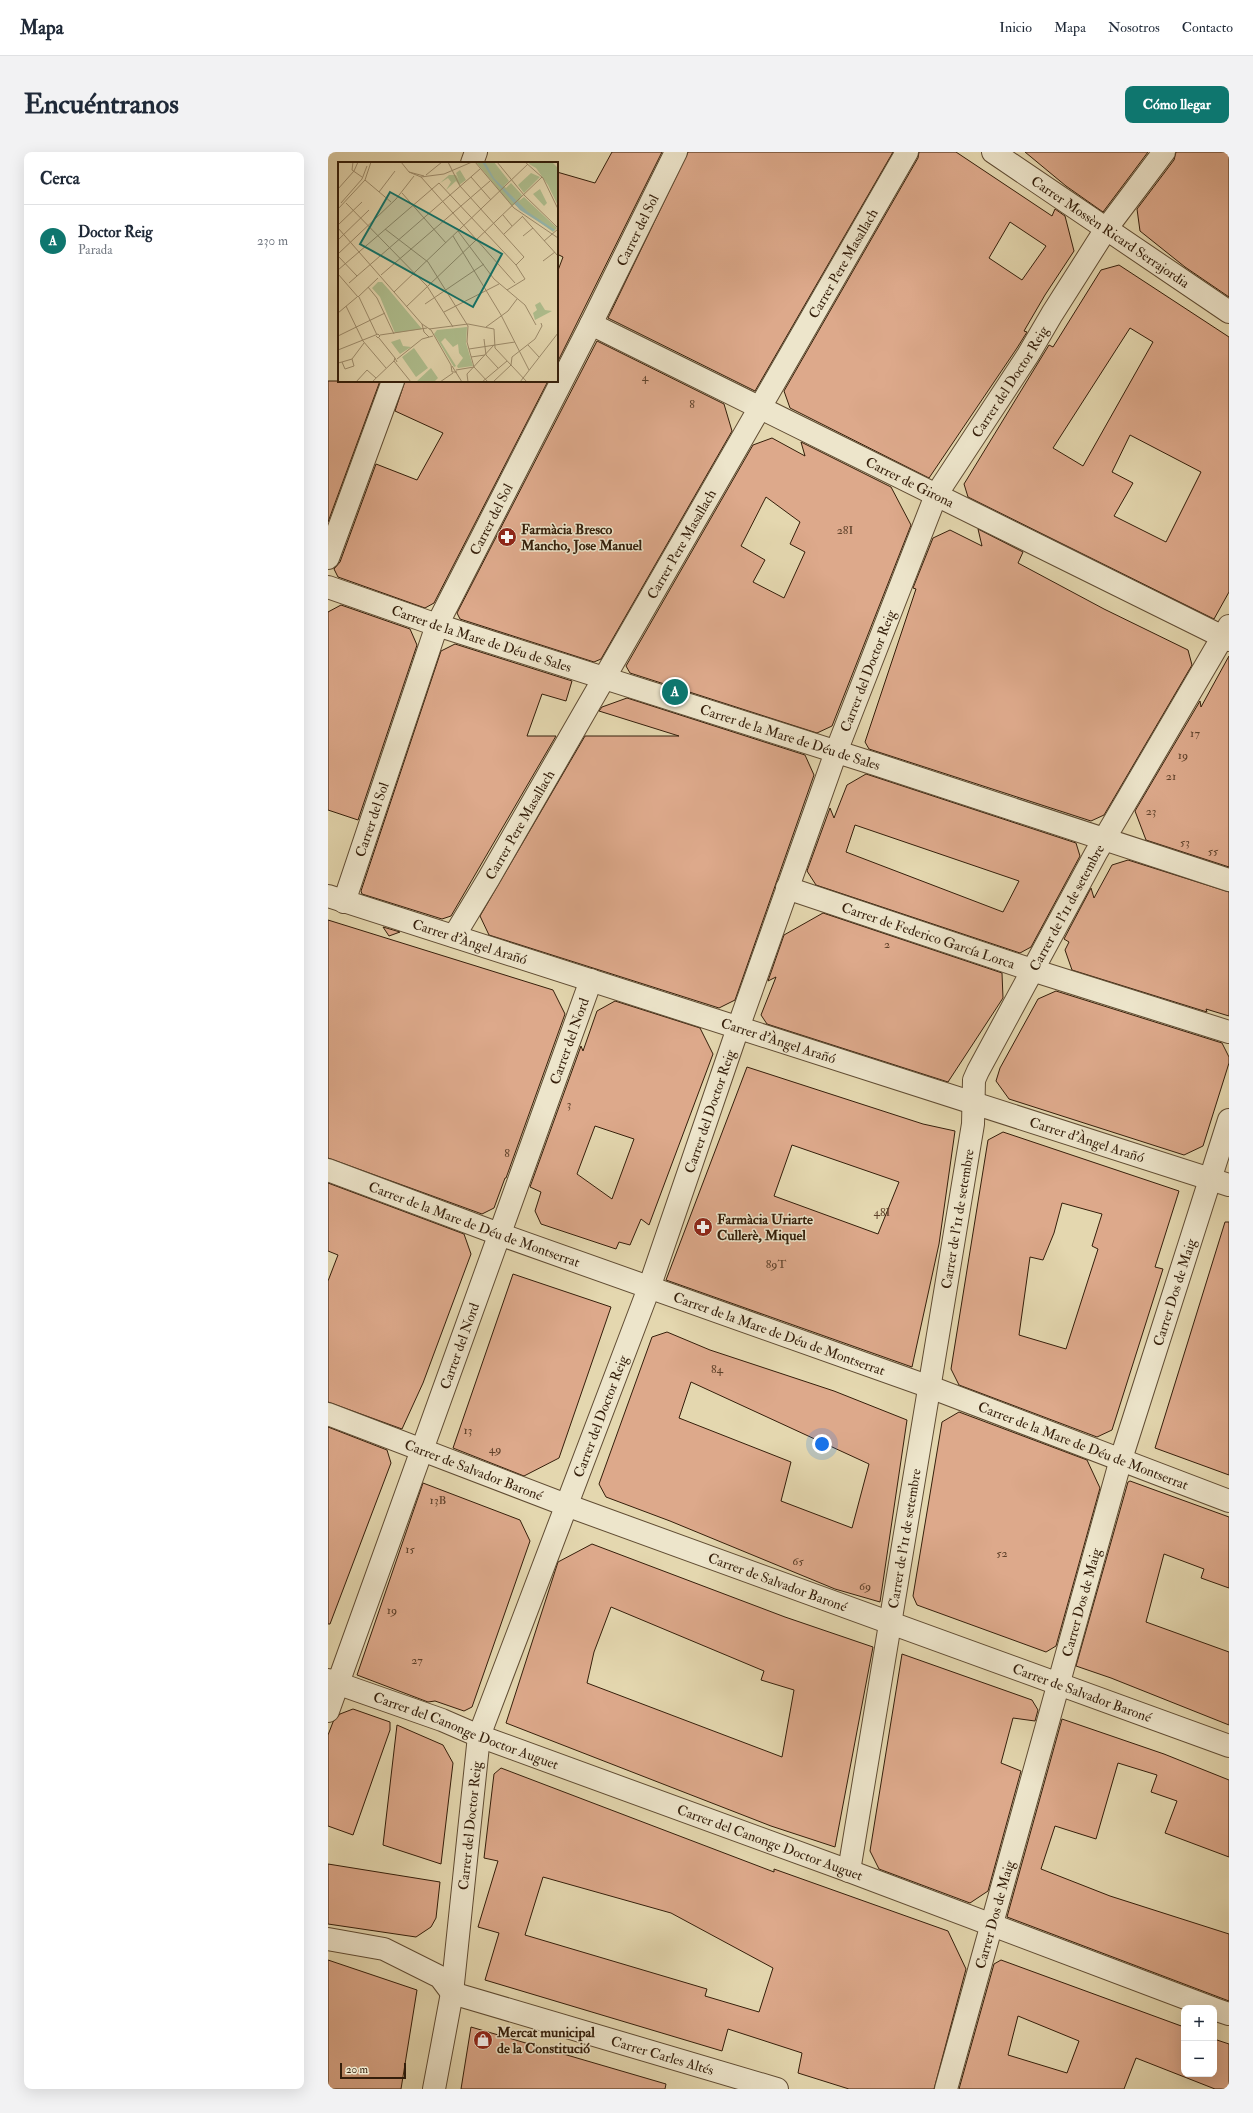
<!DOCTYPE html>
<html lang="es">
<head>
<meta charset="utf-8">
<style>
	:root { --surface:#fff; --page:#f2f2f3; --text:#1f2937; --muted:#747a83; --line:#e0e1e3; --accent:#0f766e }
	body { margin:0; font-family:"IM FELL Double Pica",serif; background:var(--page); color:var(--text) }
	.controls { position:absolute; right:12px; bottom:12px; display:grid; overflow:hidden; border-radius:8px; box-shadow:0 4px 16px #0002 }
	.controls button { width:36px; height:36px; display:grid; place-items:center; padding:0; border:0; border-bottom:1px solid var(--line); background:var(--surface); color:var(--text); font:20px sans-serif }
	.scale { position:absolute; left:12px; bottom:10px; width:66px; box-sizing:border-box; padding-left:4px; border:2px solid #341e0a; border-top:0; font-size:11px; line-height:14px; white-space:nowrap; color:#341e0a; -webkit-text-stroke:3px #ede5cb; paint-order:stroke }
	.you { position:absolute; left:494px; top:1292px; width:14px; height:14px; margin:-10px; border:3px solid #fff; border-radius:50%; background:#1a73e8; box-shadow:0 0 0 6px #1a73e833 }
	.badge { display:grid; place-items:center; width:26px; height:26px; border-radius:50%; background:var(--accent); color:#fff; font-size:13px; font-weight:700 }
	.pin { position:absolute; translate:-50% -50%; border:2px solid #fff; box-shadow:0 1px 4px #0006 }
	.list { margin:0; padding:0; list-style:none }
	h2 { display:flex; justify-content:space-between; align-items:center; height:52px; margin:0; padding:0 16px; font-size:17px }
	h2 small { font-size:13px; font-weight:400; color:var(--muted) }
	.list li { display:grid; grid-template-columns:26px 1fr auto; gap:12px; align-items:center; box-sizing:border-box; height:72px; padding:0 16px; border-top:1px solid var(--line) }
	.list b { display:block; font-size:15px; white-space:nowrap }
	.list p { margin:0; font-size:13px; white-space:nowrap; color:var(--muted) }
	.list em { font-size:13px; font-style:normal; color:var(--muted) }
	.map { position:relative; flex:none; width:901px; height:1937px; overflow:hidden; border-radius:8px }
	header { display:flex; align-items:center; gap:24px; box-sizing:border-box; height:56px; padding:0 20px; background:var(--surface); border-bottom:1px solid var(--line) }
	header strong { font-size:19px }
	nav { display:flex; gap:22px; margin-inline-start:auto; font-size:14px }
	.intro { display:flex; align-items:center; justify-content:space-between; box-sizing:border-box; height:96px; padding:0 24px }
	h1 { margin:0; font-size:28px }
	.button { padding:10px 18px; border-radius:8px; background:var(--accent); color:#fff; font-size:14px; font-weight:700 }
	main { display:flex; gap:24px; padding:0 24px }
	aside { flex:1; background:var(--surface); border-radius:8px; box-shadow:0 4px 16px #0002 }
	.map>svg:first-child { display:block }
	.building { fill:#dda98b; stroke:#341e0a; fill-rule:evenodd }
	.lines { fill:none; stroke-linecap:round; stroke-linejoin:round }
	.minor-casing { stroke:#604c33; stroke-width:24 }
	.minor { stroke:#ede5cb; stroke-width:22 }
	.labels { text-anchor:middle; dominant-baseline:central; stroke-width:3; stroke-linejoin:round; paint-order:stroke }
	.number-label { font-size:12px; fill:#5e412a }
	.street-label { font-size:14px; fill:#341e0a; stroke:#ede5cb }
	.poi-label { font-size:14px; font-weight:bold; fill:#341e0a; stroke:#ede5cb; text-anchor:start }
	.inset-road { fill:none; stroke:#9e8d6d; stroke-width:1 }
	.view { fill:#0f766e; fill-opacity:0.15; stroke:#0f766e; stroke-width:2 }
	.inset-edge { fill:none; stroke:#341e0a; stroke-width:2 }
</style>
</head>
<body>
<header>
<strong>Mapa</strong>
<nav><a>Inicio</a><a>Mapa</a><a>Nosotros</a><a>Contacto</a></nav>
</header>
<div class="intro"><h1>Encuéntranos</h1><a class="button">Cómo llegar</a></div>
<main>
<aside>
<h2>Cerca<small></small></h2>
<ul class="list">
<li><span class="badge">A</span><div><b>Doctor Reig</b><p>Parada</p></div><em>230 m</em></li>
</ul>
</aside>
<div class="map">
<svg width="901" height="1937" viewBox="0 0 901 1937">
	<rect width="100%" height="100%" fill="#e4d7af"/>
	<filter id="stains"><feTurbulence type="fractalNoise" baseFrequency=".005" numOctaves="4"/><feColorMatrix values="0 0 0 0 .2 0 0 0 0 .09 0 0 0 0 .02 0 0 0 .5 -.17"/></filter>
	<radialGradient id="worn" r=".72"><stop offset=".6" stop-color="#630" stop-opacity="0"/><stop offset="1" stop-color="#630" stop-opacity=".3"/></radialGradient>
	<path class="building" d="M 284,0 L 334,0 L 229,211 L 229,121 L 235,105 L 229,102 L 229,20 L 267,31 Z
		M 360,0 L 565,0 L 427,239 L 280,166 Z
		M 591,0 L 628,0 L 724,64 L 727,57 L 737,64 L 746,99 L 717,143 L 696,179 L 699,180 L 689,196 L 601,326 L 462,256 L 456,239 L 590,6 ZM 682,70 L 718,94 L 694,128 L 661,106 Z
		M 697,0 L 820,0 L 775,60 L 738,34 Z
		M 848,0 L 901,0 L 901,145 L 857,115 L 812,79 L 809,57 L 846,8 Z
		M 791,113 L 901,185 L 901,440 L 886,467 L 640,345 L 636,332 L 721,193 L 725,195 L 773,118 ZM 802,176 L 825,190 L 755,314 L 725,296 ZM 802,283 L 873,320 L 838,390 L 786,364 L 805,331 L 784,320 Z
		M 269,189 L 396,252 L 404,279 L 273,507 L 266,510 L 132,467 L 129,461 Z
		M 0,229 L 52,229 L 0,370 Z
		M 77,229 L 220,229 L 106,451 L 97,456 L 10,425 L 6,417 L 12,410 L 48,312 L 89,328 L 115,281 L 67,259 Z
		M 444,286 L 477,304 L 473,290 L 563,335 L 583,373 L 504,574 L 489,581 L 302,521 L 298,514 L 425,293 ZM 438,345 L 472,370 L 462,392 L 477,400 L 456,446 L 425,430 L 437,408 L 413,394 Z
		M 650,377 L 695,400 L 690,411 L 776,457 L 860,498 L 864,513 L 776,663 L 763,669 L 541,597 L 537,590 L 588,437 L 585,436 L 605,386 L 622,378 L 654,394 Z
		M 13,453 L 82,477 L 89,493 L 30,668 L 0,658 L 0,460 Z
		M 127,492 L 244,529 L 238,549 L 214,542 L 199,584 L 228,584 L 123,764 L 114,767 L 34,742 L 33,739 L 113,499 Z
		M 901,504 L 901,715 L 818,688 L 807,659 L 872,549 L 873,555 Z
		M 299,546 L 477,603 L 486,623 L 407,848 L 391,856 L 161,783 L 152,764 L 257,584 L 351,584 L 271,559 L 274,555 Z
		M 538,622 L 748,691 L 752,704 L 703,795 L 692,801 L 488,733 L 479,719 L 502,656 L 506,666 L 519,633 ZM 527,673 L 691,729 L 675,760 L 518,700 Z
		M 800,708 L 901,740 L 901,864 L 878,857 L 879,860 L 744,818 L 737,798 L 741,790 L 736,787 L 763,736 L 766,746 L 784,713 Z
		M 495,761 L 674,821 L 675,846 L 620,930 L 439,872 L 433,863 L 448,825 L 440,829 L 456,783 Z
		M 0,768 L 225,838 L 237,862 L 178,1026 L 177,1026 L 166,1056 L 154,1062 L 0,1006 Z
		M 55,775 L 72,780 L 61,784 Z
		M 728,839 L 894,891 L 901,905 L 901,911 L 875,994 L 856,1003 L 681,947 L 668,929 L 672,916 L 710,847 Z
		M 287,849 L 372,876 L 385,902 L 321,1073 L 313,1067 L 302,1093 L 291,1090 L 288,1097 L 213,1072 L 207,1059 L 213,1040 L 202,1035 L 253,894 L 255,899 L 269,859 ZM 267,974 L 306,987 L 284,1047 L 249,1022 Z
		M 419,915 L 595,972 L 627,979 L 611,1092 L 584,1215 L 338,1128 ZM 464,993 L 571,1030 L 550,1082 L 446,1044 Z
		M 675,980 L 851,1039 L 827,1115 L 835,1117 L 784,1278 L 769,1285 L 631,1233 L 623,1217 L 660,988 ZM 734,1051 L 774,1062 L 764,1094 L 770,1097 L 738,1197 L 691,1183 L 702,1105 L 715,1108 L 726,1081 Z
		M 0,1031 L 136,1082 L 143,1102 L 95,1231 L 74,1277 L 0,1250 L 0,1129 L 10,1103 L 0,1099 Z
		M 897,1070 L 901,1070 L 901,1323 L 827,1296 Z
		M 185,1122 L 283,1155 L 231,1306 L 196,1324 L 125,1296 Z
		M 339,1180 L 382,1198 L 506,1239 L 579,1268 L 552,1450 L 507,1437 L 342,1369 L 278,1345 L 271,1332 L 324,1185 ZM 363,1230 L 541,1312 L 524,1376 L 453,1349 L 463,1310 L 351,1266 Z
		M 631,1260 L 759,1308 L 772,1336 L 728,1494 L 718,1500 L 589,1453 L 585,1444 L 614,1270 Z
		M 0,1275 L 59,1298 L 63,1311 L 2,1472 L 0,1472 Z
		M 802,1329 L 901,1365 L 901,1436 L 873,1426 L 876,1417 L 836,1402 L 818,1470 L 901,1500 L 901,1573 L 783,1526 L 748,1514 L 800,1330 Z
		M 95,1331 L 192,1368 L 202,1389 L 144,1555 L 136,1559 L 107,1549 L 100,1550 L 29,1523 Z
		M 264,1392 L 457,1465 L 545,1495 L 507,1695 L 443,1674 L 178,1571 L 230,1410 ZM 283,1455 L 436,1519 L 433,1528 L 466,1538 L 454,1605 L 259,1531 L 266,1500 Z
		M 574,1502 L 704,1548 L 710,1558 L 707,1569 L 685,1566 L 673,1611 L 693,1619 L 660,1739 L 642,1751 L 551,1717 L 542,1699 Z
		M 25,1557 L 62,1570 L 62,1578 L 25,1683 L 0,1674 L 0,1583 L 5,1570 L 12,1562 Z
		M 734,1567 L 836,1602 L 901,1628 L 901,1705 L 837,1681 L 849,1649 L 823,1640 L 829,1623 L 790,1611 L 768,1687 L 727,1674 L 713,1717 L 782,1744 L 901,1782 L 901,1849 L 679,1765 Z
		M 69,1573 L 115,1593 L 125,1611 L 113,1712 L 55,1693 Z
		M 173,1616 L 446,1720 L 446,1717 L 620,1779 L 638,1817 L 606,1937 L 521,1937 L 470,1921 L 474,1901 L 400,1877 L 394,1899 L 157,1828 L 171,1781 L 150,1775 L 170,1709 L 156,1706 L 166,1622 ZM 215,1725 L 343,1761 L 445,1816 L 431,1860 L 377,1844 L 379,1837 L 197,1783 Z
		M 0,1712 L 112,1730 L 108,1766 L 103,1775 L 88,1785 L 0,1772 Z
		M 0,1808 L 89,1838 L 73,1937 L 0,1937 Z
		M 673,1808 L 856,1875 L 856,1922 L 886,1922 L 886,1887 L 901,1892 L 901,1937 L 887,1937 L 808,1906 L 796,1937 L 631,1937 L 666,1812 ZM 690,1864 L 751,1889 L 739,1921 L 680,1903 Z
		M 143,1875 L 338,1932 L 337,1937 L 133,1937 Z"/>
	<g class="lines">
		<defs>
			<g id="minor">
				<path id="s1" d="M 665,0 L 901,160"/>
				<path d="M 144,11 L 148,0"/>
				<path id="s2" d="M 263,172 L 901,488"/>
				<path d="M 0,406 L 65,229"/>
				<path id="s3" d="M 0,435 L 109,473 L 547,612 L 901,728"/>
				<path id="s4" d="M 459,736 L 704,818 L 901,880"/>
				<path id="s5" d="M 0,744 L 901,1033"/>
				<path id="s6" d="M 16,750 L 109,473 L 263,172 L 348,0"/>
				<path id="s7" d="M 126,784 L 161,726 L 579,0"/>
				<path id="s8" d="M 0,1018 L 171,1082 L 602,1235 L 901,1349"/>
				<path id="s9" d="M 0,1262 L 238,1353 L 901,1594"/>
				<path id="s10" d="M 0,1528 L 114,1568 L 151,1584 L 521,1719 L 884,1856"/>
				<path id="s11" d="M 0,1559 L 263,828"/>
				<path id="s12" d="M 521,1719 L 645,972 L 646,928 L 650,919 L 768,701 L 901,474"/>
				<path id="s13" d="M 0,1787 L 56,1797 L 112,1825 L 124,1841 L 449,1937"/>
				<path d="M 886,1857 L 901,1862"/>
				<path id="s14" d="M 106,1937 L 124,1841 L 151,1584 L 321,1136 L 410,876 L 508,600 L 608,343 L 700,203 L 724,162 L 778,77 L 836,0"/>
				<path id="s15" d="M 618,1937 L 793,1307 L 901,968"/>
			</g>
		</defs>
		<use href="#minor" class="minor-casing"/>
		<use href="#minor" class="minor"/>
	</g>
	<defs>
		<symbol id="pharmacy-disc" viewBox="-11 -11 22 22"><circle r="9.5" fill="#8f2418" stroke="#ede5cb"/><path d="M-2-6h4v4h4v4h-4v4h-4v-4h-4v-4h4Z" fill="#fff"/></symbol>
		<symbol id="shop-disc" viewBox="-11 -11 22 22"><circle r="9.5" fill="#8f2418" stroke="#ede5cb"/><path d="M-5-2.5h2.3a2.7 3.5 0 0 1 5.4 0H5L5.5 6h-11ZM-1.5-2.5h3a1.5 2.3 0 0 0-3 0Z" fill="#fff"/></symbol>
	</defs>
	<g fill-rule="evenodd">
		<use href="#pharmacy-disc" x="168" y="374" width="22" height="22"/>
		<use href="#pharmacy-disc" x="364" y="1064" width="22" height="22"/>
		<use href="#shop-disc" x="144" y="1877" width="22" height="22"/>
	</g>
	<g class="labels">
		<g class="number-label">
			<text x="317" y="225">4</text>
			<text x="364" y="252">8</text>
			<text x="517" y="378">28I</text>
			<text x="867" y="581">17</text>
			<text x="855" y="603">19</text>
			<text x="843" y="624">21</text>
			<text x="823" y="659">23</text>
			<text x="857" y="690">53</text>
			<text x="885" y="699">55</text>
			<text x="559" y="792">2</text>
			<text x="241" y="952">3</text>
			<text x="179" y="1001">8</text>
			<text x="554" y="1060">48I</text>
			<text x="448" y="1112">89T</text>
			<text x="389" y="1217">84</text>
			<text x="140" y="1278">13</text>
			<text x="167" y="1297">49</text>
			<text x="110" y="1348">13B</text>
			<text x="82" y="1397">15</text>
			<text x="674" y="1401">52</text>
			<text x="470" y="1409">65</text>
			<text x="537" y="1434">69</text>
			<text x="64" y="1458">19</text>
			<text x="89" y="1508">27</text>
		</g>
		<g class="street-label">
			<text stroke="none"><textPath href="#s6" startOffset="735">Carrer del Sol</textPath></text>
			<text stroke="none"><textPath href="#s1" startOffset="142">Carrer Mossèn Ricard Serrajordia</textPath></text>
			<text stroke="none"><textPath href="#s7" startOffset="777">Carrer Pere Masallach</textPath></text>
			<text stroke="none"><textPath href="#s14" startOffset="1814">Carrer del Doctor Reig</textPath></text>
			<text stroke="none"><textPath href="#s2" startOffset="356">Carrer de Girona</textPath></text>
			<text stroke="none"><textPath href="#s6" startOffset="411">Carrer del Sol</textPath></text>
			<text stroke="none"><textPath href="#s7" startOffset="453">Carrer Pere Masallach</textPath></text>
			<text stroke="none"><textPath href="#s3" startOffset="162">Carrer de la Mare de Déu de Sales</textPath></text>
			<text stroke="none"><textPath href="#s14" startOffset="1490">Carrer del Doctor Reig</textPath></text>
			<text stroke="none"><textPath href="#s3" startOffset="486">Carrer de la Mare de Déu de Sales</textPath></text>
			<text stroke="none"><textPath href="#s6" startOffset="87">Carrer del Sol</textPath></text>
			<text stroke="none"><textPath href="#s7" startOffset="129">Carrer Pere Masallach</textPath></text>
			<text stroke="none"><textPath href="#s12" startOffset="997">Carrer de l'11 de setembre</textPath></text>
			<text stroke="none"><textPath href="#s4" startOffset="149">Carrer de Federico García Lorca</textPath></text>
			<text stroke="none"><textPath href="#s5" startOffset="149">Carrer d'Àngel Arañó</textPath></text>
			<text stroke="none"><textPath href="#s11" startOffset="712">Carrer del Nord</textPath></text>
			<text stroke="none"><textPath href="#s5" startOffset="473">Carrer d'Àngel Arañó</textPath></text>
			<text stroke="none"><textPath href="#s14" startOffset="1022">Carrer del Doctor Reig</textPath></text>
			<text stroke="none"><textPath href="#s5" startOffset="797">Carrer d'Àngel Arañó</textPath></text>
			<text stroke="none"><textPath href="#s12" startOffset="661">Carrer de l'11 de setembre</textPath></text>
			<text stroke="none"><textPath href="#s8" startOffset="156">Carrer de la Mare de Déu de Montserrat</textPath></text>
			<text stroke="none"><textPath href="#s15" startOffset="829">Carrer Dos de Maig</textPath></text>
			<text stroke="none"><textPath href="#s8" startOffset="480">Carrer de la Mare de Déu de Montserrat</textPath></text>
			<text stroke="none"><textPath href="#s11" startOffset="388">Carrer del Nord</textPath></text>
			<text stroke="none"><textPath href="#s14" startOffset="698">Carrer del Doctor Reig</textPath></text>
			<text stroke="none"><textPath href="#s8" startOffset="804">Carrer de la Mare de Déu de Montserrat</textPath></text>
			<text stroke="none"><textPath href="#s9" startOffset="156">Carrer de Salvador Baroné</textPath></text>
			<text stroke="none"><textPath href="#s12" startOffset="337">Carrer de l'11 de setembre</textPath></text>
			<text stroke="none"><textPath href="#s9" startOffset="480">Carrer de Salvador Baroné</textPath></text>
			<text stroke="none"><textPath href="#s15" startOffset="505">Carrer Dos de Maig</textPath></text>
			<text stroke="none"><textPath href="#s9" startOffset="804">Carrer de Salvador Baroné</textPath></text>
			<text stroke="none"><textPath href="#s10" startOffset="147">Carrer del Canonge Doctor Auguet</textPath></text>
			<text stroke="none"><textPath href="#s14" startOffset="266">Carrer del Doctor Reig</textPath></text>
			<text stroke="none"><textPath href="#s10" startOffset="471">Carrer del Canonge Doctor Auguet</textPath></text>
			<text stroke="none"><textPath href="#s15" startOffset="181">Carrer Dos de Maig</textPath></text>
			<text stroke="none"><textPath href="#s13" startOffset="359">Carrer Carles Altés</textPath></text>
		</g>
		<g class="poi-label">
			<text x="193" y="377">Farmàcia Bresco<tspan x="193" dy="16">Mancho, Jose Manuel</tspan></text>
			<text x="389" y="1067">Farmàcia Uriarte<tspan x="389" dy="16">Cullerè, Miquel</tspan></text>
			<text x="169" y="1880">Mercat municipal<tspan x="169" dy="16">de la Constitució</tspan></text>
		</g>
	</g>
	<g transform="translate(10 10)">
		<rect width="220" height="220" fill="#e4d7af"/>
		<path d="M 138,0 L 156,0 L 171,19 L 166,24 L 168,26 L 173,21 L 184,33 L 181,39 L 186,35 L 219,66 L 215,70 L 176,42 L 174,44 ZM 192,0 L 214,0 L 220,6 L 220,44 L 210,23 L 198,6 L 191,2 ZM 122,8 L 128,18 L 121,23 L 118,19 L 108,28 L 113,20 L 110,16 L 102,21 L 111,13 L 118,13 L 121,18 L 118,11 ZM 193,11 L 202,15 L 186,31 L 180,23 ZM 202,27 L 209,41 L 206,44 L 195,32 ZM 40,120 L 44,120 L 52,129 L 84,167 L 57,171 L 42,135 L 34,126 ZM 202,140 L 207,148 L 214,149 L 197,158 L 195,151 L 199,148 L 197,143 ZM 129,165 L 128,181 L 135,204 L 120,206 L 119,204 L 125,196 L 121,191 L 120,182 L 115,185 L 107,176 L 103,180 L 118,204 L 116,205 L 96,172 L 99,168 ZM 62,177 L 65,184 L 73,185 L 62,192 L 53,180 ZM 76,186 L 90,206 L 78,215 L 64,195 ZM 93,206 L 100,216 L 96,220 L 78,220 Z" fill="#afbf8f"/>
		<path d="M 144,0 L 147,0 L 156,16 L 190,50 L 217,68 L 215,69 L 182,48 L 154,16 Z" fill="#96b8b0"/>
		<path class="inset-road" d="M 15,0 L 14,8 L 24,15M 63,0 L 71,10M 110,0 L 122,24 L 186,95 L 178,103M 137,0 L 176,46 L 220,76M 159,0 L 186,33 L 220,66M 187,0 L 205,16 L 220,47M 88,13 L 104,0M 86,14 L 71,10 L 83,15 L 106,12 L 134,0M 83,15 L 177,121M 133,15 L 153,38M 27,18 L 53,40M 0,27 L 16,9 L 20,0M 41,30 L 57,9M 64,31 L 108,81M 3,41 L 24,17 L 29,4M 8,41 L 89,124 L 115,165M 0,47 L 27,18 L 33,0M 165,53 L 174,64M 184,54 L 220,94M 0,63 L 24,40M 0,66 L 84,162 L 93,168 L 113,203 L 114,210 L 119,210M 47,67 L 90,100 L 130,164 L 129,180 L 136,205 L 150,220M 120,69 L 156,117 L 187,143 L 198,163M 166,72 L 185,54M 115,74 L 163,153 L 191,208M 185,74 L 195,66M 0,78 L 31,48M 206,79 L 220,67M 0,92 L 58,37 L 76,14M 0,94 L 19,114M 205,99 L 217,90M 0,108 L 101,21 L 178,103 L 187,117 L 169,128M 0,112 L 20,135 L 40,116M 43,113 L 152,19M 11,121 L 142,7M 30,125 L 39,136 L 56,172M 56,130 L 190,2M 21,135 L 39,173M 87,142 L 146,102M 8,144 L 25,179 L 48,206M 68,145 L 204,15M 106,150 L 161,122M 0,151 L 19,135M 0,151 L 0,169M 84,162 L 86,170 L 91,175M 148,165 L 170,149 L 179,137M 91,167 L 130,162 L 156,167 L 157,186 L 189,220M 42,173 L 89,166M 0,174 L 47,151M 41,176 L 57,196M 146,177 L 148,193 L 160,206M 190,183 L 201,195M 131,187 L 177,180M 0,188 L 40,172 L 42,174 L 40,176 L 38,174M 133,195 L 147,193M 14,197 L 26,181M 59,197 L 84,177 L 95,174M 59,200 L 57,196 L 56,199 L 73,220M 0,201 L 4,200 L 14,197 L 16,204 L 7,207 L 4,200M 114,204 L 124,220M 118,208 L 136,205M 18,220 L 29,208 L 38,216M 34,220 L 56,199M 102,220 L 115,211M 130,220 L 129,212 L 156,183M 144,220 L 169,199M 155,220 L 173,203 L 174,195 L 197,177 L 204,164 L 203,161M 182,220 L 220,171"/>
		<path class="view" d="M 52,30 L 164,92 L 135,145 L 22,82 Z"/>
		<rect width="220" height="220" class="inset-edge"/>
	</g>
	<rect width="100%" height="100%" filter="url(#stains)"/>
	<rect width="100%" height="100%" fill="url(#worn)"/>
</svg>
<div class="controls">
<button>+</button>
<button>−</button>
</div>
<div class="scale">20 m</div>
<div class="you"></div>
<div class="pin badge" style="left:347px;top:540px">A</div>
</div>
</main>
</body>
</html>
